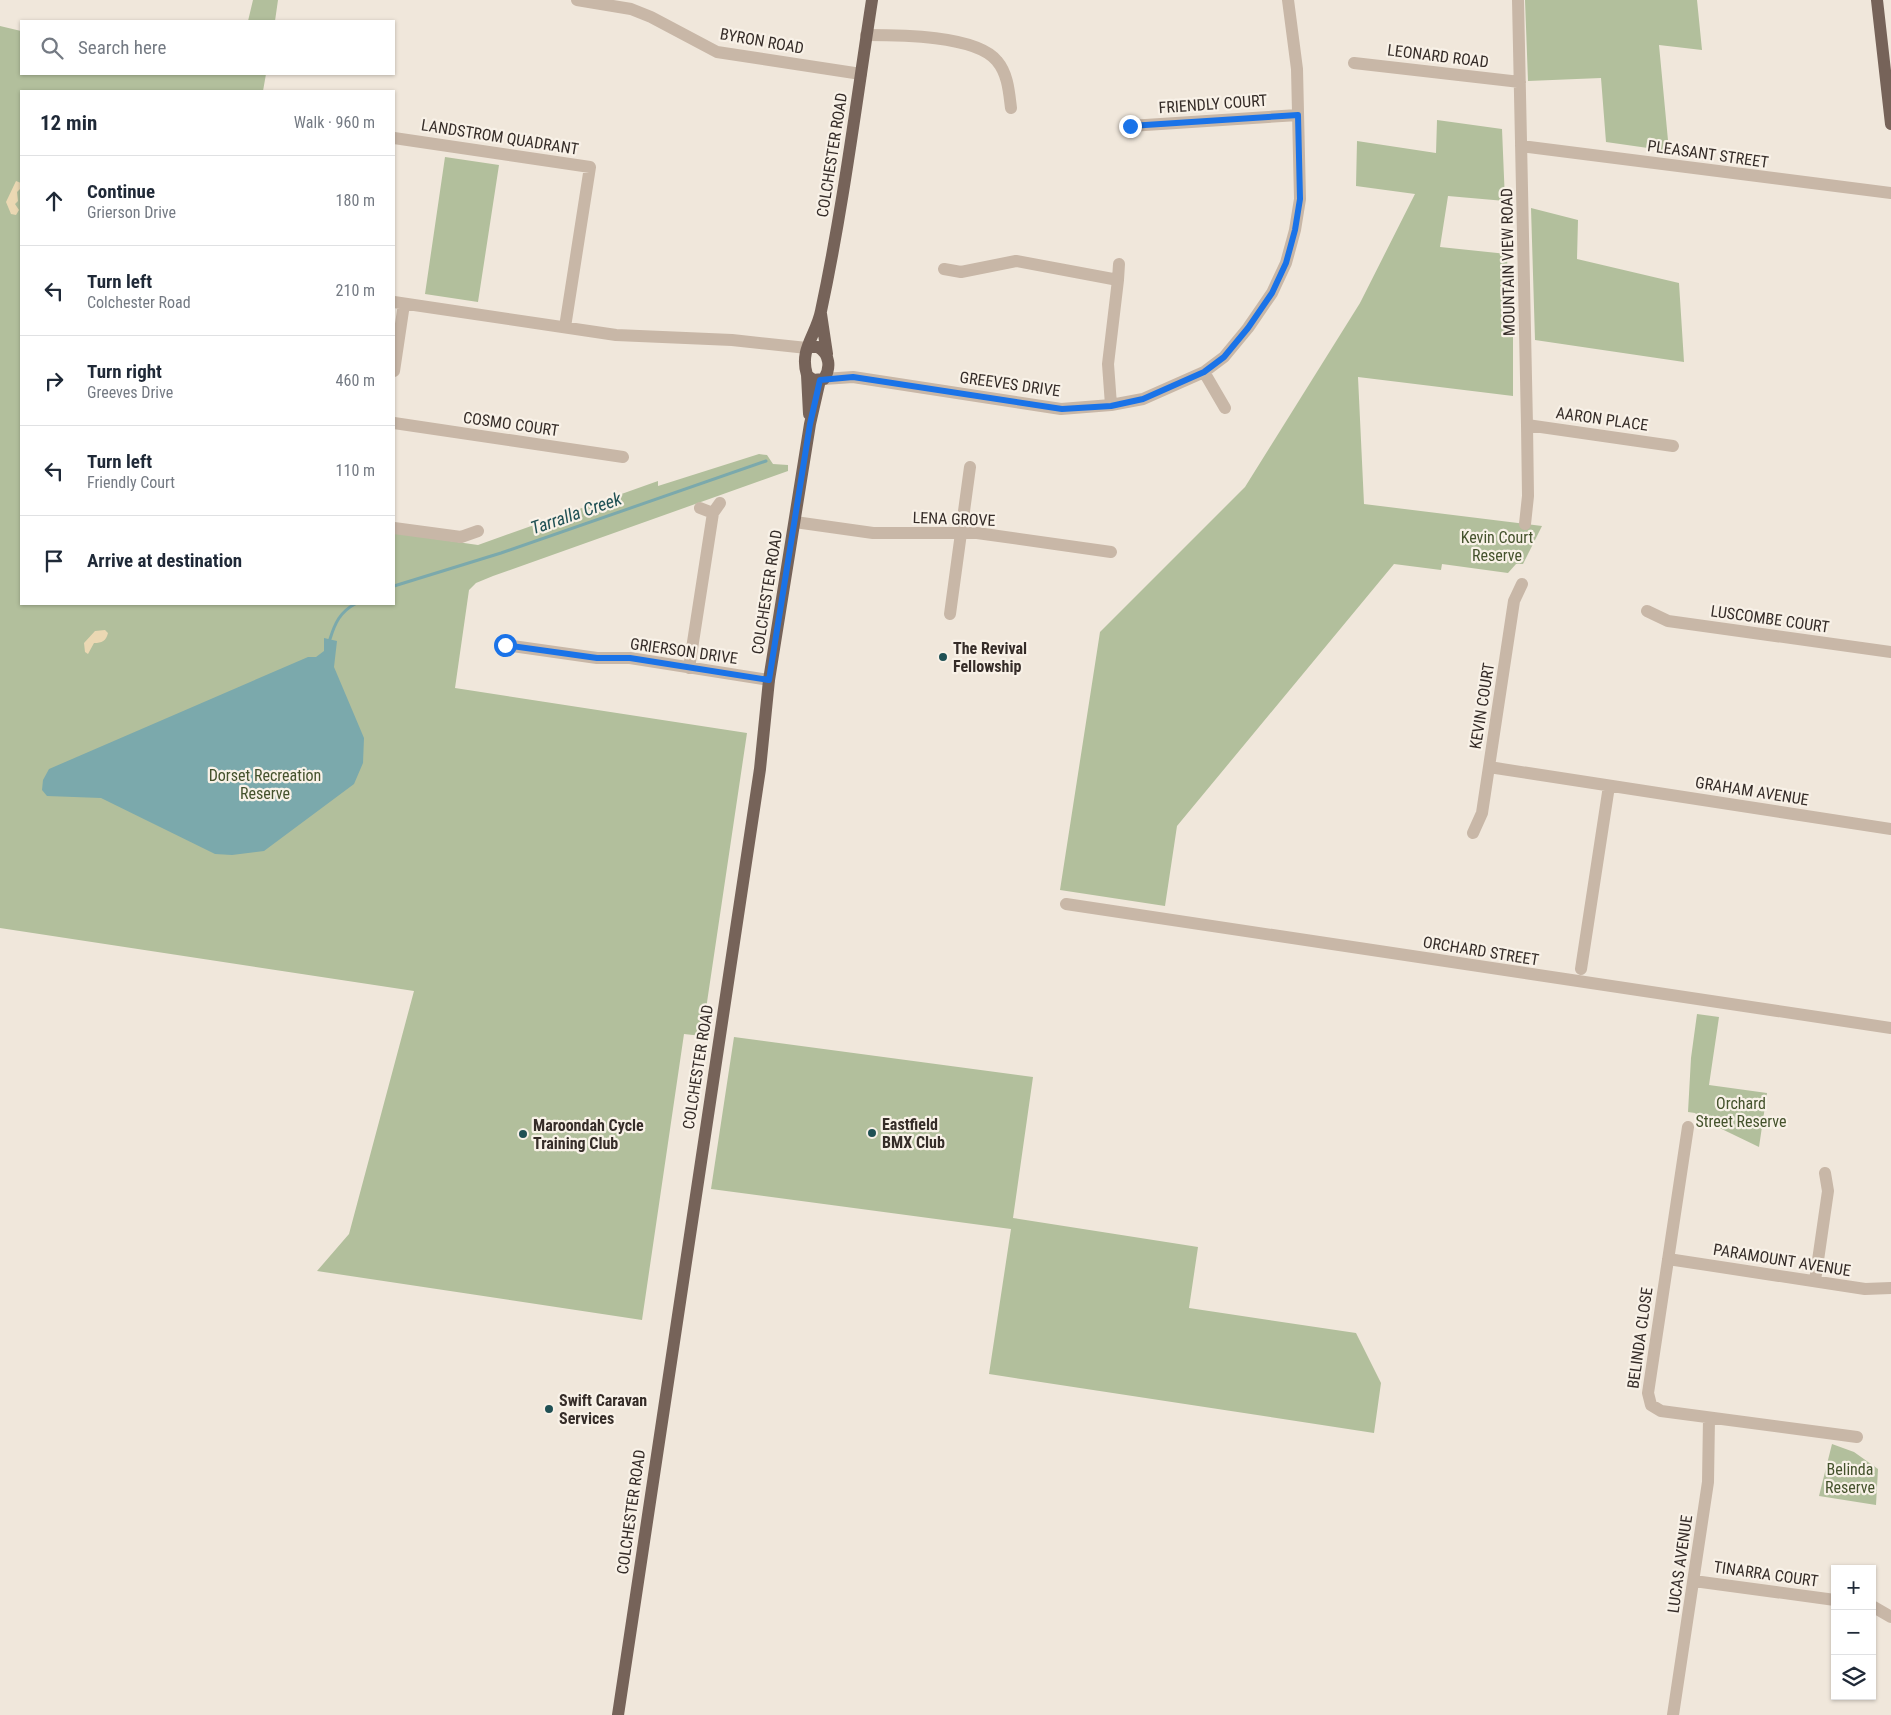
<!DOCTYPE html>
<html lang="en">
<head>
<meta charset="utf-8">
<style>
	:root { --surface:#fff; --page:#f6f6f7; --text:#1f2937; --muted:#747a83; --line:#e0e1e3 }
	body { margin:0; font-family:"Roboto Condensed",sans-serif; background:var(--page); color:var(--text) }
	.controls { position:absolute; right:15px; bottom:15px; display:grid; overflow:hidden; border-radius:0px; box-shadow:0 1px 4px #0004 }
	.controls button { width:45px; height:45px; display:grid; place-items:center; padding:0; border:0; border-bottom:1px solid var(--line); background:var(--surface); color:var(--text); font:25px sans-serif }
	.stop { position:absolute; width:15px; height:15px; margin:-11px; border:4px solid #1a73e8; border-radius:50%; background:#fff }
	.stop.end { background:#1a73e8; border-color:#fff; box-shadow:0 1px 5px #0008 }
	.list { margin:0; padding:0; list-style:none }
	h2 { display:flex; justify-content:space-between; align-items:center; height:65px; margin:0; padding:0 20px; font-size:21px }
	h2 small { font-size:16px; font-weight:400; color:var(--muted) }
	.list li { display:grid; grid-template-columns:32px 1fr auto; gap:15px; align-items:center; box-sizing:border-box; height:90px; padding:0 20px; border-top:1px solid var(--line) }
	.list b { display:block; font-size:19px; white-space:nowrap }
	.list p { margin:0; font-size:16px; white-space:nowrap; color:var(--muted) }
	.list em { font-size:16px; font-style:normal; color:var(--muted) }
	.icon { flex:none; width:28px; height:28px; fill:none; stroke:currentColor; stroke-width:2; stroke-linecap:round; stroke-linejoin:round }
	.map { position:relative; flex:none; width:1891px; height:1715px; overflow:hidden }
	.search { position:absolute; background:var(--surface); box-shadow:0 1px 4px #0004; left:20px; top:20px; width:375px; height:55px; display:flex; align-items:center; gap:12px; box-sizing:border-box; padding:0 18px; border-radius:0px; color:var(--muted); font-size:19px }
	.panel { position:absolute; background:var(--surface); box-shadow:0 1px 4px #0004; left:20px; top:90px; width:375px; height:515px; border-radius:0px }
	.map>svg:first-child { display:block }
	.green { fill:#b2bf9c }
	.sand { fill:#ebd8b3 }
	.water { fill:#7ba9ac }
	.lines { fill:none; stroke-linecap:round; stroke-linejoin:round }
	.stream { stroke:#7ba9ac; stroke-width:3 }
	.minor { stroke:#c8b7a7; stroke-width:12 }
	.major { stroke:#766359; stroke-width:12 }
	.route { stroke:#1a73e8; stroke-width:6 }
	.poi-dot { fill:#1f5054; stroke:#f8f1e7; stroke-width:2 }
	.labels { text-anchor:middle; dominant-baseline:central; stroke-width:4.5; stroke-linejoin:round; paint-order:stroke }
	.street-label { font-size:16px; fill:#352c28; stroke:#f8f1e7 }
	.park-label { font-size:16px; fill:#44522c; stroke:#f8f1e7 }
	.poi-label { font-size:16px; font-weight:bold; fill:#352c28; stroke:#f8f1e7; text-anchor:start }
	.water-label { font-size:18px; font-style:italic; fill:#1f5054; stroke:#f8f1e7 }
</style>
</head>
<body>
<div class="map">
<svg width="1891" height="1715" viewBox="0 0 1891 1715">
	<rect width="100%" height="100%" fill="#f0e7db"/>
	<path class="green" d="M 253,0 L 278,0 L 275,21 L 248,21 Z
		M 1525,0 L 1697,0 L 1702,50 L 1659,45 L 1669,151 L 1606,142 L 1601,78 L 1528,81 Z
		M 0,26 L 21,31 L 21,74 L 266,74 L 263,91 L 21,91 L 21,604 L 394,604 L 394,533 L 478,545 L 658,481 L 658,486 L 759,454 L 767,455 L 773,464 L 788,465 L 788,471 L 493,576 L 476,583 L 469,590 L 455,688 L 747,733 L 702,1036 L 684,1034 L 642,1320 L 317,1271 L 349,1234 L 414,991 L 0,928 Z
		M 1437,120 L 1502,129 L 1505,201 L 1448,196 L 1440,247 L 1507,254 L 1509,321 L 1513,330 L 1513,396 L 1358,377 L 1364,504 L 1542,526 L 1523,564 L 1516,564 L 1508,573 L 1442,564 L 1441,570 L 1394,564 L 1177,826 L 1165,906 L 1060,890 L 1100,632 L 1245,487 L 1360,303 L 1415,194 L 1356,186 L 1357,141 L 1436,153 Z
		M 445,157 L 499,165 L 478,302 L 425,294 Z
		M 1531,208 L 1578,220 L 1577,259 L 1679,283 L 1684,362 L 1535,340 Z
		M 1697,1014 L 1719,1017 L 1709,1085 L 1767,1093 L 1759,1147 L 1703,1120 L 1695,1113 L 1688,1112 L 1691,1058 Z
		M 734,1037 L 1033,1077 L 1013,1218 L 1198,1247 L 1189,1308 L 1356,1333 L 1381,1383 L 1374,1433 L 989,1374 L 1011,1229 L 711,1189 Z
		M 1832,1444 L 1854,1452 L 1878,1469 L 1876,1505 L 1819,1496 Z"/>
	<path class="sand" d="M 16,181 L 21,183 L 21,188 L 17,192 L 18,201 L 15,204 L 19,210 L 16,215 L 11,214 L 6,202 Z
		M 105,630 L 108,633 C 106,641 102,643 94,643 L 88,654 L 85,652 L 84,643 L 95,631 Z"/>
	<path class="water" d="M 324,638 L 337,641 L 334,667 L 364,738 L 363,763 L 354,784 L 264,851 L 232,855 L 215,854 L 101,798 L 47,796 L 42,790 L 43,780 L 49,769 L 308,657 L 316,657 L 324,651 Z"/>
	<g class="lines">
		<path class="stream" d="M 394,586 L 501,553 L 766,461
			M 330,639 C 335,623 340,612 355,604"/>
		<path class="minor" d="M 577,0 L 631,9 L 651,17 L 717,52 L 861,74
			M 1518,0 L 1527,425 L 1528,496 L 1525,524
			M 866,35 C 898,35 976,35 997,61 C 1008,74 1009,92 1011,108
			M 1354,63 L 1520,82
			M 1130,126 L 1298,115
			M 394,138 L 590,167 L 565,327
			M 1521,146 L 1891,193
			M 944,269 L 961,272 L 1016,261 L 1118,280 L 1108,364 L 1111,405
			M 1118,280 L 1119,264
			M 394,302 L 616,335 L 732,340 L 807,348
			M 394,371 L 404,304
			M 1204,372 L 1225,408
			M 824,379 L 853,377 L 1061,409 L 1111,405 L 1143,399 L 1204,372 L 1224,357 L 1248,328 L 1272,293 L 1286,263 L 1295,230 L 1300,199 L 1297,69 L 1288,0
			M 394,423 L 623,457
			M 1527,425 L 1673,446
			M 700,508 L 713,513 L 720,503
			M 795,522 L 873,533 L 977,533 L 1111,552
			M 394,528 L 461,537 L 478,531
			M 1647,611 L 1668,621 L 1891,652
			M 950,614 L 970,467
			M 505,645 L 597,658 L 630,658 L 769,680
			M 689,668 L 713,513
			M 1489,767 L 1891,829
			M 1473,833 L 1482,813 L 1514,601 L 1522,584
			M 1066,904 L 1891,1028
			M 1581,969 L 1609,786
			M 1688,1127 L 1648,1393 L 1651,1405 L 1661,1411 L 1857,1437
			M 1668,1259 L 1865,1289 L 1891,1288
			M 1815,1281 L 1828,1191 L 1825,1173
			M 1694,1581 L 1835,1600
			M 1872,1606 L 1891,1617
			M 1673,1715 L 1708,1482 L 1709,1418"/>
		<path class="major" d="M 1877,0 L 1891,124
			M 821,314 L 827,354
			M 809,347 L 818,347 C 830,354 831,368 824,379 L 813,380 L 807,375 C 799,349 816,336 821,311 C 843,208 856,104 872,0
			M 807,375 L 809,414
			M 618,1715 L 760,769 L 769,680 L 810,424 L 820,380"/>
	</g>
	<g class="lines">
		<path class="route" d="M 505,645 L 597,658 L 630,658 L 769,680 L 810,424 L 820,380 L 853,377 L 1062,409 L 1111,406 L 1143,399 L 1204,372 L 1224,357 L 1248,328 L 1272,293 L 1286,263 L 1295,230 L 1300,199 L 1298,115 L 1130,126"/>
	</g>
	<g class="poi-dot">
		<circle cx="943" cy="657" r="5"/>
		<circle cx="872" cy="1133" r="5"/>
		<circle cx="523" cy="1134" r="5"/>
		<circle cx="549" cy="1409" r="5"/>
	</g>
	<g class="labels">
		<g class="street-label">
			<text transform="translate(762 41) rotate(10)">BYRON ROAD</text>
			<text transform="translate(1438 56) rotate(7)">LEONARD ROAD</text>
			<text transform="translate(1213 104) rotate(-4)">FRIENDLY COURT</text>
			<text transform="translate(500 137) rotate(9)">LANDSTROM QUADRANT</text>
			<text transform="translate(1708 154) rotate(8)">PLEASANT STREET</text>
			<text transform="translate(832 155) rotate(-81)">COLCHESTER ROAD</text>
			<text transform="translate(1508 262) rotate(-91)">MOUNTAIN VIEW ROAD</text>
			<text transform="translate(1010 384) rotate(8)">GREEVES DRIVE</text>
			<text transform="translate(1602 419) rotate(8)">AARON PLACE</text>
			<text transform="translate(511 424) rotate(8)">COSMO COURT</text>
			<text transform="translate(954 519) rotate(2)">LENA GROVE</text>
			<text transform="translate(767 592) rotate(-81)">COLCHESTER ROAD</text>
			<text transform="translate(1770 619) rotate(8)">LUSCOMBE COURT</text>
			<text transform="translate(684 651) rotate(8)">GRIERSON DRIVE</text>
			<text transform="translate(1482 706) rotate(-81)">KEVIN COURT</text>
			<text transform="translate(1752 791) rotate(9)">GRAHAM AVENUE</text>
			<text transform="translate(1481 951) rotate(9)">ORCHARD STREET</text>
			<text transform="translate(698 1067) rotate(-81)">COLCHESTER ROAD</text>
			<text transform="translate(1782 1260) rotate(9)">PARAMOUNT AVENUE</text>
			<text transform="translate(1640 1338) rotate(-82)">BELINDA CLOSE</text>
			<text transform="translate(631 1512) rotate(-82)">COLCHESTER ROAD</text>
			<text transform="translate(1680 1564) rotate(-82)">LUCAS AVENUE</text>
			<text transform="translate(1766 1574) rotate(8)">TINARRA COURT</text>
		</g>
		<g class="park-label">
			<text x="1497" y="537">Kevin Court<tspan x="1497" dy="18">Reserve</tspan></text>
			<text x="265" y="775">Dorset Recreation<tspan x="265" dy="18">Reserve</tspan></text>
			<text x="1741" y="1103">Orchard<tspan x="1741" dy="18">Street Reserve</tspan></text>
			<text x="1850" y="1469">Belinda<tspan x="1850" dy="18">Reserve</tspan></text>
		</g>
		<g class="poi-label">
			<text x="953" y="648">The Revival<tspan x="953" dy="18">Fellowship</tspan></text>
			<text x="882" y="1124">Eastfield<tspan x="882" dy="18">BMX Club</tspan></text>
			<text x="533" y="1125">Maroondah Cycle<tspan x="533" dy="18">Training Club</tspan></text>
			<text x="559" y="1400">Swift Caravan<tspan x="559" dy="18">Services</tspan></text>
		</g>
		<g class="water-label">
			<text transform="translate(576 513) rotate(-19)">Tarralla Creek</text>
		</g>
	</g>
</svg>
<div class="controls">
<button>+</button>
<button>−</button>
<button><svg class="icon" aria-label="layers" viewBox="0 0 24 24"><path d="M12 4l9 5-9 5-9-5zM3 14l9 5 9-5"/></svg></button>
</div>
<div class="stop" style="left:505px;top:645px"></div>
<div class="stop end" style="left:1130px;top:126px"></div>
<div class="search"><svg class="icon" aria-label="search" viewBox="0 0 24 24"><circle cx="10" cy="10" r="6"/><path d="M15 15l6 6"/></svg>Search here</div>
<section class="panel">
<h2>12 min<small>Walk · 960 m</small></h2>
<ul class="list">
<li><svg class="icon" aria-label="ahead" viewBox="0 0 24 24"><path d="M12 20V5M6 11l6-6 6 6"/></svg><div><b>Continue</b><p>Grierson Drive</p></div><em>180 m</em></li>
<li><svg class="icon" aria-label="left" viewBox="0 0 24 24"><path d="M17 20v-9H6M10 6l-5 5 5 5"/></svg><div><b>Turn left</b><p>Colchester Road</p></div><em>210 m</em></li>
<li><svg class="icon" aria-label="right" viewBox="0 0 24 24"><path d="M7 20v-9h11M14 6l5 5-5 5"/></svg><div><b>Turn right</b><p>Greeves Drive</p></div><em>460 m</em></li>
<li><svg class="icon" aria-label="left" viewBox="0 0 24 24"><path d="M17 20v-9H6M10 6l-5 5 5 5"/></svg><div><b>Turn left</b><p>Friendly Court</p></div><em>110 m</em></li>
<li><svg class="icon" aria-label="arrive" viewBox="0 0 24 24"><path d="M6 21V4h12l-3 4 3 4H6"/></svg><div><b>Arrive at destination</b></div></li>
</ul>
</section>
</div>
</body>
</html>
